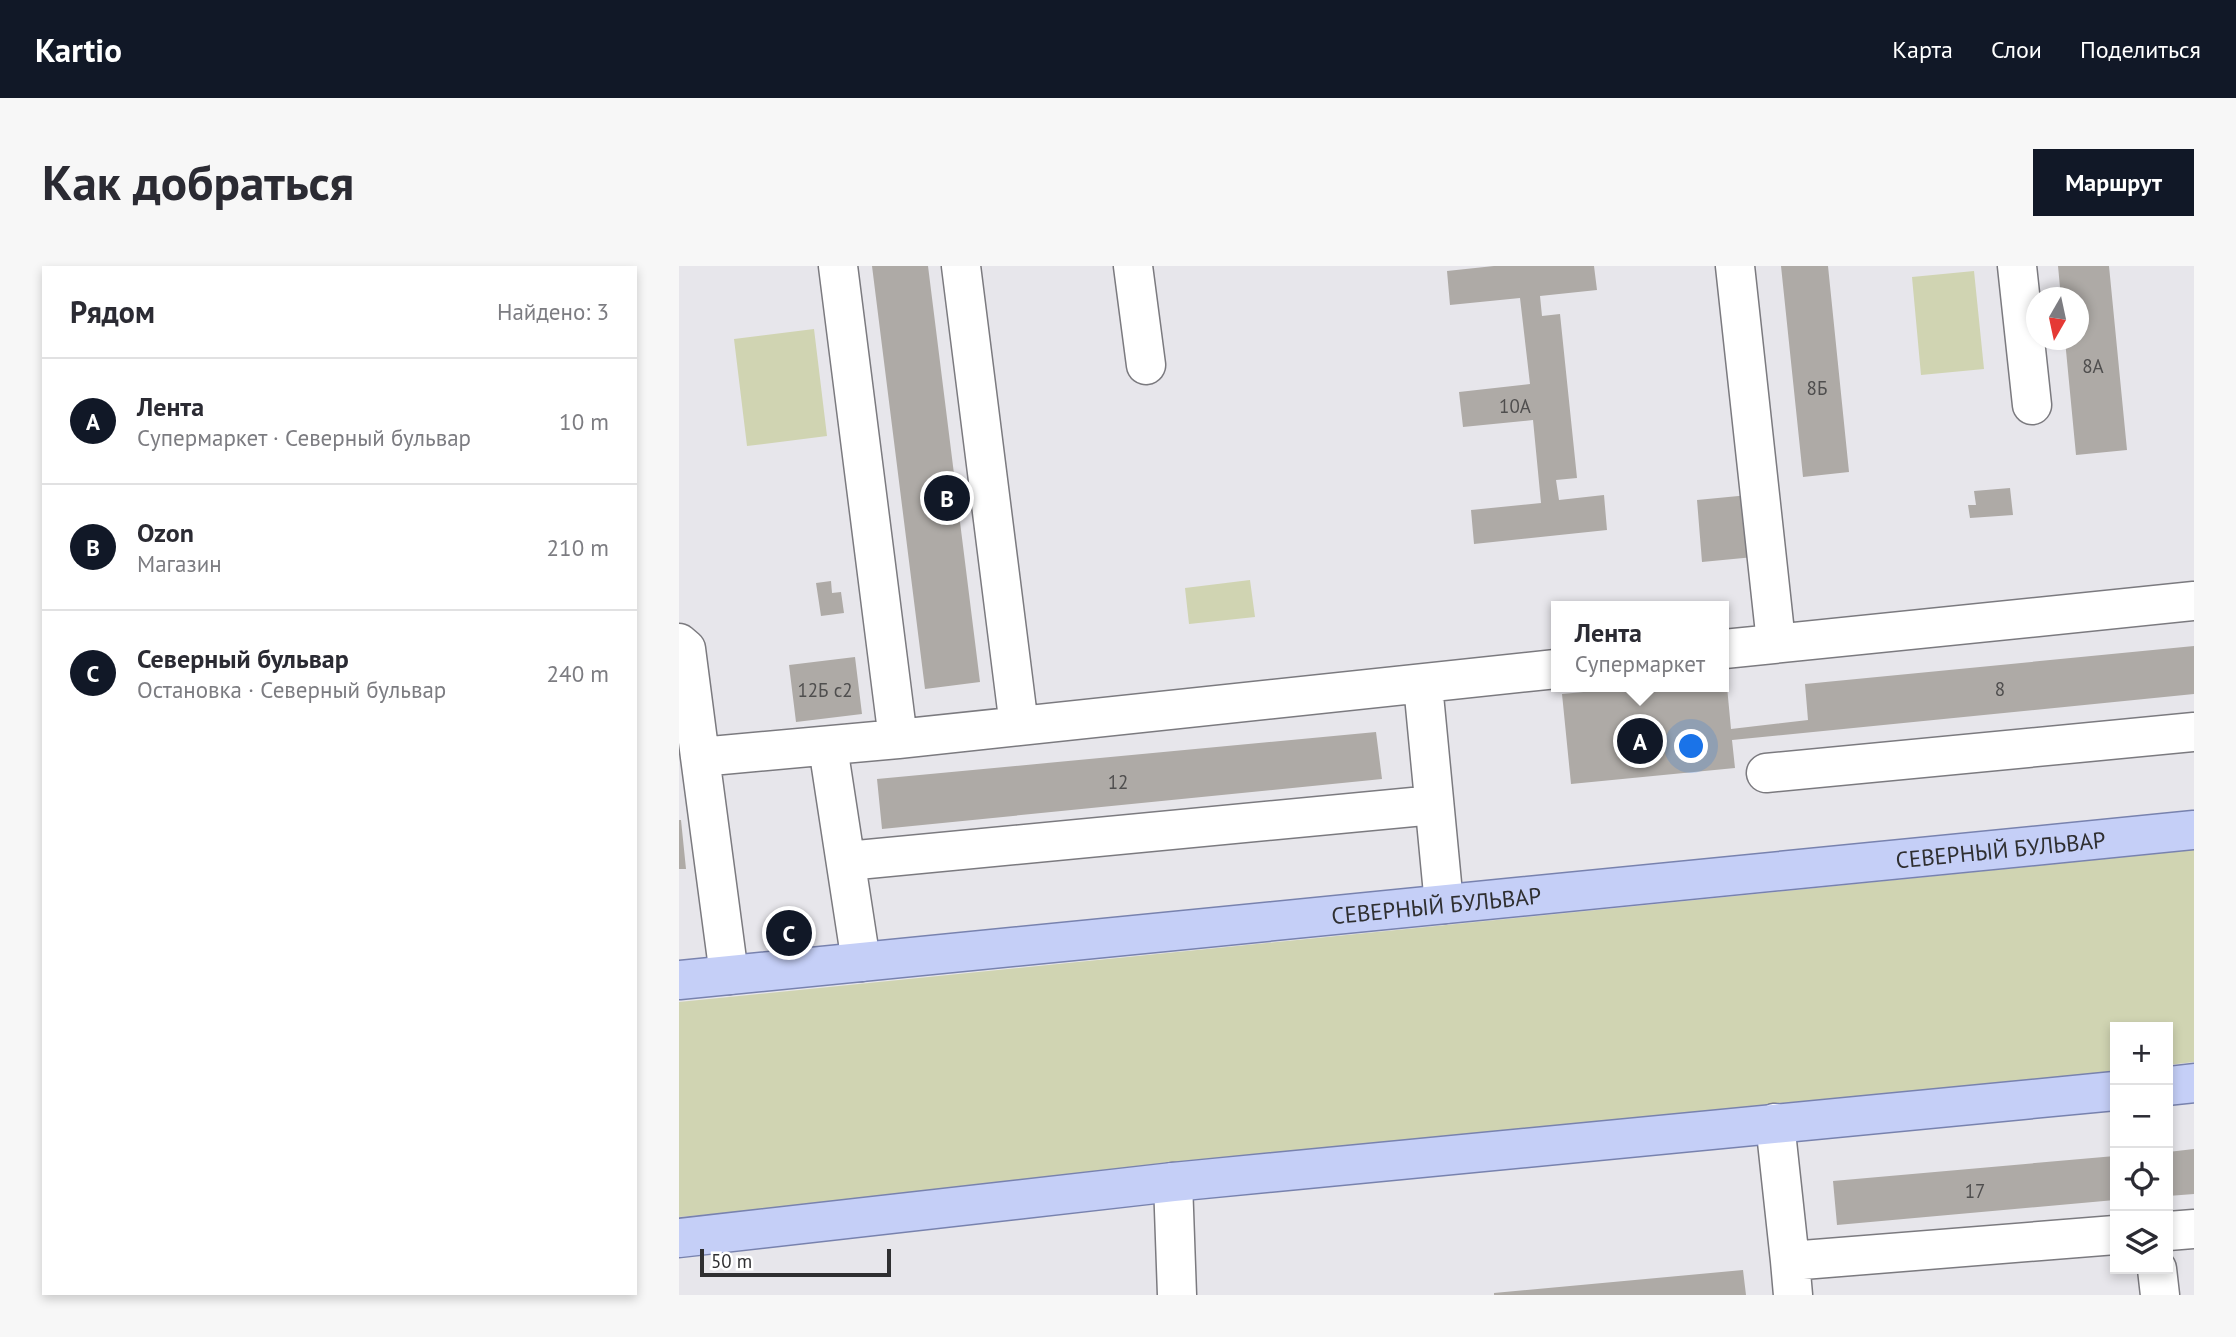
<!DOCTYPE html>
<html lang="ru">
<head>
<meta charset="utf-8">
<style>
	:root { --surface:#fff; --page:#f7f7f7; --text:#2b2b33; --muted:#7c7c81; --line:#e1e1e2; --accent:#111827 }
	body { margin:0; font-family:"PT Sans",sans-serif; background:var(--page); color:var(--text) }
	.controls { position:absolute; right:21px; bottom:21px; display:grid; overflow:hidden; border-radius:0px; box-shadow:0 4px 10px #0003 }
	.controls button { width:63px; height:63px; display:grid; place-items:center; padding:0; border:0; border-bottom:2px solid var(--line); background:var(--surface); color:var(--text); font:35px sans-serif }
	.compass { position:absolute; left:1347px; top:21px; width:63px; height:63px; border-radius:50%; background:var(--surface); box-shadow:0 4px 10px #0003; rotate:189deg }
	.scale { position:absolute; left:21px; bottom:18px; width:191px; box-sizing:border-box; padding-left:7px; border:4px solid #2f2f31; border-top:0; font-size:19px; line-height:24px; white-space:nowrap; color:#2f2f31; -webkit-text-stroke:5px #fff; paint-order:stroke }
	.you { position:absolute; left:1013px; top:481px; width:24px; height:24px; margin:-18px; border:5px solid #fff; border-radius:50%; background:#1a73e8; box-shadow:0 0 0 10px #1a73e833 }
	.badge { display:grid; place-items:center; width:46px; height:46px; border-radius:50%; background:var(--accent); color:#fff; font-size:23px; font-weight:700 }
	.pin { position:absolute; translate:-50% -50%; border:4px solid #fff; box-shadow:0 2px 7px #0006 }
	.popup { position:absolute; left:872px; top:335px; width:178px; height:91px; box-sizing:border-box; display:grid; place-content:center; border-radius:0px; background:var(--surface); filter:drop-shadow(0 2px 5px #0005); font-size:23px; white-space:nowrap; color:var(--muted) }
	.popup b { font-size:26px; color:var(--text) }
	.popup::after { content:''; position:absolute; left:50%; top:100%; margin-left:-14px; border:14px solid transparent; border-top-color:var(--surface) }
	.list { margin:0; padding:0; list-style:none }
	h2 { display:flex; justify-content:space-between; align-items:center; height:91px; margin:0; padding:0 28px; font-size:30px }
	h2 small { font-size:23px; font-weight:400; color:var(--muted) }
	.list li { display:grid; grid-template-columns:46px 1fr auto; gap:21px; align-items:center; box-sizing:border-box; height:126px; padding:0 28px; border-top:2px solid var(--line) }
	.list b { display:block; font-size:26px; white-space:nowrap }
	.list p { margin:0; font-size:23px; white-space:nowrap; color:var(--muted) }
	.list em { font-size:23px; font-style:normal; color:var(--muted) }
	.icon { flex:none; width:38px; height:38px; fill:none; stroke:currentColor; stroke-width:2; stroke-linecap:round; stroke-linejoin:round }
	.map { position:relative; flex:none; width:1515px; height:1029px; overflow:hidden; border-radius:0px }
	header { display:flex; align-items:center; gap:42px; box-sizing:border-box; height:98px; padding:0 35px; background:var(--accent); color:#fff }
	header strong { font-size:33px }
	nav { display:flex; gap:38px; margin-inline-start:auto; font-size:24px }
	.intro { display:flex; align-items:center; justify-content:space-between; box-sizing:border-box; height:168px; padding:0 42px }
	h1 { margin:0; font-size:49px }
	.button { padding:18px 32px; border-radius:0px; background:var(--accent); color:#fff; font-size:24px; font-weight:700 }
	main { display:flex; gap:42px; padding:0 42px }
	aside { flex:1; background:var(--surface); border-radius:0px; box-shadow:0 4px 10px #0003 }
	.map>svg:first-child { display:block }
	.green { fill:#d0d4b2 }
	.building { fill:#aeaaa6 }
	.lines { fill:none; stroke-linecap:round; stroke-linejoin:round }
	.minor-casing { stroke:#7b7a7f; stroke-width:41 }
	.major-casing { stroke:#7882ae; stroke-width:41 }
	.minor { stroke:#fff; stroke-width:38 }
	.major { stroke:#c5cff7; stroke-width:38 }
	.labels { text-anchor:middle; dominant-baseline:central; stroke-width:5; stroke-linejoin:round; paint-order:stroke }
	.number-label { font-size:19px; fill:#4f4e4e }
	.street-label { font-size:23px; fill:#2f2f31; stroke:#fff }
</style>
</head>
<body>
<header>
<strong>Kartio</strong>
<nav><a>Карта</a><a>Слои</a><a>Поделиться</a></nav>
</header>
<div class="intro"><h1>Как добраться</h1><a class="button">Маршрут</a></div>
<main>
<aside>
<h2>Рядом<small>Найдено: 3</small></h2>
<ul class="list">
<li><span class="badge">A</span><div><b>Лента</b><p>Супермаркет · Северный бульвар</p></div><em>10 m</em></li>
<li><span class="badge">B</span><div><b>Ozon</b><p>Магазин</p></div><em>210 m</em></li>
<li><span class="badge">C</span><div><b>Северный бульвар</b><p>Остановка · Северный бульвар</p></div><em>240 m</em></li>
</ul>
</aside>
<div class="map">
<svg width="1515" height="1029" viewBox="0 0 1515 1029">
	<rect width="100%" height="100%" fill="#e7e6eb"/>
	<path class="green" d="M 1295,5 L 1305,103 L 1242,109 L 1233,11 Z
		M 135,63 L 148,170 L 68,180 L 55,73 Z
		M 571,314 L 576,351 L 510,358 L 506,322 Z
		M 1515,584 L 1515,796 L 1489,799 L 1489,761 L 1436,761 L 1436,805 L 881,870 L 0,951 L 0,736 Z"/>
	<path class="building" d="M 193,0 L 249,0 L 301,416 L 246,423 Z
		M 815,0 L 915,0 L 918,24 L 861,30 L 863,50 L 881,48 L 898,212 L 877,214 L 880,234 L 925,229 L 928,264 L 795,278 L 792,244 L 862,237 L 854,154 L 784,161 L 780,126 L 851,118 L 841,32 L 771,39 L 768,5 Z
		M 1102,0 L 1149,0 L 1170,206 L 1124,211 Z
		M 1379,0 L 1430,0 L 1448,184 L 1397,189 L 1386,74 L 1400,74 L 1400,32 L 1382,32 Z
		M 1331,222 L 1334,249 L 1291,252 L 1289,239 L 1297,239 L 1295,225 Z
		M 1070,229 L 1075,291 L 1023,296 L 1018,234 Z
		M 152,315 L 153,327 L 162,326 L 165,347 L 142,350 L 137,317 Z
		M 1515,380 L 1515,428 L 1053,474 L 1056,502 L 892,518 L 883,428 L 958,421 L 1045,421 L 1045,410 L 1047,410 L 1052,463 L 1129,454 L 1126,418 Z
		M 176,391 L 183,448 L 117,456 L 110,399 Z
		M 697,466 L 703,513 L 203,563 L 198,513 Z
		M 0,554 L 2,554 L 7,603 L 0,603 Z
		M 1515,883 L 1515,928 L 1489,930 L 1489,886 Z
		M 1436,890 L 1436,934 L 1158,959 L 1154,915 Z
		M 1064,1004 L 1067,1029 L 815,1029 L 815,1027 Z"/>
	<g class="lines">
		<defs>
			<path id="minor" d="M 159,0 L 219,473 L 877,403
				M 282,0 L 340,460
				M 454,0 L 467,99
				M 1056,0 L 1097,376
				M 1338,0 L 1353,139
				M 0,377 L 7,383 L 21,491 L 219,473
				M 1045,383 L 1515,335
				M 744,419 L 765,638
				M 149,481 L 182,696
				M 21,491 L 50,709
				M 1087,507 L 1515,466
				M 168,595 L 755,539
				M 1096,857 L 1111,995 L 1436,969
				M 494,916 L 498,1029
				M 1489,965 L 1515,963
				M 1111,995 L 1114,1029
				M 1478,1003 L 1481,1029"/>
			<g id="major">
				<path id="s1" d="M 0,714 L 1515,564"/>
				<path d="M 1489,820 L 1515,817"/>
				<path d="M 0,972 L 494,916 L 1436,825"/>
			</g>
		</defs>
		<use href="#minor" class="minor-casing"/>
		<use href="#major" class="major-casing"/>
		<use href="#minor" class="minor"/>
		<use href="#major" class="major"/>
	</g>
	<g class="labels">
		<g class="number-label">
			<text x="1414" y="100">8А</text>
			<text x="1138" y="122">8Б</text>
			<text x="836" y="140">10А</text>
			<text x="1321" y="423">8</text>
			<text x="146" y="424">12Б с2</text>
			<text x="439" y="516">12</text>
			<text x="1296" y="925">17</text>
		</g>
		<g class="street-label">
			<text stroke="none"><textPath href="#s1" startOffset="1328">СЕВЕРНЫЙ БУЛЬВАР</textPath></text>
			<text stroke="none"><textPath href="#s1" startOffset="761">СЕВЕРНЫЙ БУЛЬВАР</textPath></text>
		</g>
	</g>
</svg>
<div class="controls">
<button>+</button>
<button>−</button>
<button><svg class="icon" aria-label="locate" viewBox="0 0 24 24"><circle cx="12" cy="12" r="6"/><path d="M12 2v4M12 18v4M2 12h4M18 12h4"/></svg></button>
<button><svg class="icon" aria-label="layers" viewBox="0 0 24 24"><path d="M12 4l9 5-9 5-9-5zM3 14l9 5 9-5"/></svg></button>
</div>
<svg class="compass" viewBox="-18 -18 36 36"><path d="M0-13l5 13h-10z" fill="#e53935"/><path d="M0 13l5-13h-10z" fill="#7c7c81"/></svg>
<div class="scale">50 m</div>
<div class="you"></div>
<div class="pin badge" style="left:961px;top:475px">A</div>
<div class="popup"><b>Лента</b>Супермаркет</div>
<div class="pin badge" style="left:268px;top:232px">B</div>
<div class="pin badge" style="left:110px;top:667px">C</div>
</div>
</main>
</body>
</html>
